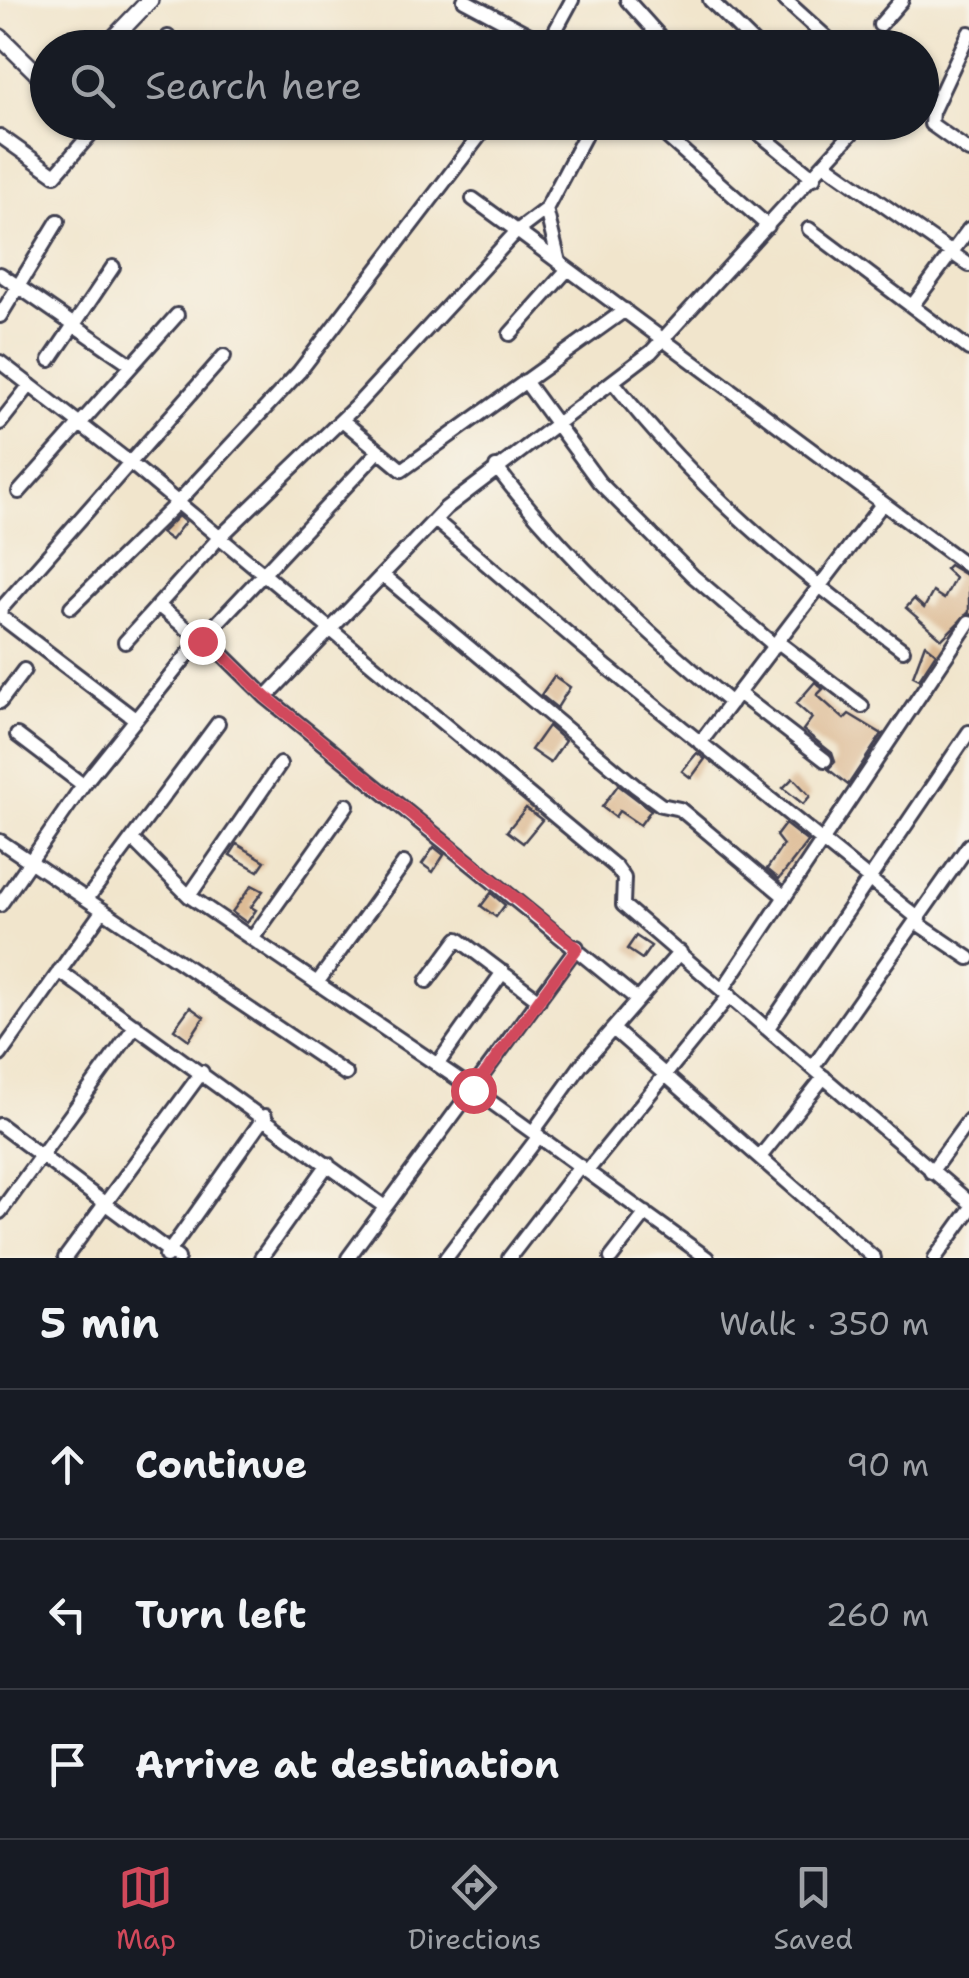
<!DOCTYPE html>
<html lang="en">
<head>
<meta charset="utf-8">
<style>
	:root { --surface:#171b24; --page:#20242c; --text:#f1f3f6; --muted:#9ea1a6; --line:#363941; --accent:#d1495b }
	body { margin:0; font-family:"Shantell Sans",sans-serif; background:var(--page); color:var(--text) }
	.stop { position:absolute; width:30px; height:30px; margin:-22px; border:8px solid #d1495b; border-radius:50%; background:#fff }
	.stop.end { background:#d1495b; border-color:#fff; box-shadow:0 2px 10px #0008 }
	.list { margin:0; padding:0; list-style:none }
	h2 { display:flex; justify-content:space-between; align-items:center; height:130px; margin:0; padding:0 40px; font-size:42px }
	h2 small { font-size:32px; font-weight:400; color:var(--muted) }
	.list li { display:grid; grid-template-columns:65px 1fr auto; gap:30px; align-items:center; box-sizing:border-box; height:150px; padding:0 40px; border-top:2px solid var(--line) }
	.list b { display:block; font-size:38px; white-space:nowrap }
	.list em { font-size:32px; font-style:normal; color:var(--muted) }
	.icon { flex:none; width:55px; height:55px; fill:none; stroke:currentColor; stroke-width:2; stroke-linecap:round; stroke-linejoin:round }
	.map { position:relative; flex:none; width:969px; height:1258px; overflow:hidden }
	.search { position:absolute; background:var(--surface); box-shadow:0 2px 8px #0004; left:30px; right:30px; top:30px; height:110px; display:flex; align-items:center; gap:25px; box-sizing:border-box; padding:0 35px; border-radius:55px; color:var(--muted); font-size:38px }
	.sheet { height:580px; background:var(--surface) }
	nav { display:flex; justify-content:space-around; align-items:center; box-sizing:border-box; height:140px; border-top:2px solid var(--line); background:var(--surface); font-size:28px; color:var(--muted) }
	nav a { display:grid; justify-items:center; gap:5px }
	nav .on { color:var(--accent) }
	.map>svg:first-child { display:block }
	.building { fill:#ddbb95 }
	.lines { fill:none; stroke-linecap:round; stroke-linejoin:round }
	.minor-casing { stroke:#413f51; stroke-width:18 }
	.tertiary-casing { stroke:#413f51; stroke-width:20 }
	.minor { stroke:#fff; stroke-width:12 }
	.tertiary { stroke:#fff; stroke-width:15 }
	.route { stroke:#d1495b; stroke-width:12 }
</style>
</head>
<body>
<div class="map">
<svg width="969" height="1258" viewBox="0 0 969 1258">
	<rect width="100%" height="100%" fill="#f7f3e8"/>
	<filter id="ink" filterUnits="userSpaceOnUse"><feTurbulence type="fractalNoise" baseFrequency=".01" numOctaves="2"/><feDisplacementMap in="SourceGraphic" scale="20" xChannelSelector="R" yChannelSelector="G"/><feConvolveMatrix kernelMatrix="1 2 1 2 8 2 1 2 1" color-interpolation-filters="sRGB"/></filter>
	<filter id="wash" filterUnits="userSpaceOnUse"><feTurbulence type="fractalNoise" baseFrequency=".0048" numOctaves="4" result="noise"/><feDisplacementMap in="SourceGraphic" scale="40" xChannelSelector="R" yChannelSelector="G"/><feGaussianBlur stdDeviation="2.25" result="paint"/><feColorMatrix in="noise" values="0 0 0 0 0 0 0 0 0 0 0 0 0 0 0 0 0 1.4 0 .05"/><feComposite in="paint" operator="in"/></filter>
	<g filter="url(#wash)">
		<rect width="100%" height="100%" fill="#f1e5cc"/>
		<g id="blocks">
			<path class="building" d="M 178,516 L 185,522 L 171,540 L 161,533 Z
				M 949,565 L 969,577 L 969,612 L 942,639 L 906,608 L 914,599 L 924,608 L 933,592 L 944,599 L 955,578 L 945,569 Z
				M 925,644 L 936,653 L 919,679 L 913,676 Z
				M 554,676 L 570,687 L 557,708 L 541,695 Z
				M 815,682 L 823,689 L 817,695 L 844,719 L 849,714 L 882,734 L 848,785 L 828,769 L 835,762 L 832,753 L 803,730 L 812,718 L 796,704 Z
				M 548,726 L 565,741 L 550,763 L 531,750 Z
				M 697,753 L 705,759 L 691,778 L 682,771 Z
				M 793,778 L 810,796 L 803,804 L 783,788 Z
				M 618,785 L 651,810 L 640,825 L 619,811 L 615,817 L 602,807 Z
				M 526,808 L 542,820 L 523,843 L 507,831 Z
				M 785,824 L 808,842 L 779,879 L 767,869 L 783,845 L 776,836 Z
				M 237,844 L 265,861 L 258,871 L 230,855 Z
				M 434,847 L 444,855 L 433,872 L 422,864 Z
				M 252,885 L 263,891 L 251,907 L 256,910 L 247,923 L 232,912 Z
				M 491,893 L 505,905 L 496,917 L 481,906 Z
				M 636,936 L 651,946 L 642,959 L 627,949 Z
				M 190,1007 L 204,1017 L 189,1040 L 174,1029 Z"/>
		</g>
	</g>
	<g filter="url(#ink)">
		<use href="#blocks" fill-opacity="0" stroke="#413f51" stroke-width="2.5"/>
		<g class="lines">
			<defs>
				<path id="minor" d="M 464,0 L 554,48
					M 627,0 L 670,48
					M 710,0 L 759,48
					M 785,0 L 838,48
					M 880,25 L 902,0
					M 969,33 L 932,112 L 931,124 L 969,151
					M 547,46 L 572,0
					M 159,48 L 168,37
					M 650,122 L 768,226
					M 745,122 L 814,178
					M 0,136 L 55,175 L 101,122
					M 825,164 L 969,265
					M 473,199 L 517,231 L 546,209
					M 809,229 L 969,349
					M 559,262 L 546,209 L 592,122
					M 0,274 L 132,365
					M 912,306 L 969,229
					M 0,316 L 58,221
					M 510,334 L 568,269
					M 50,360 L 113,267
					M 0,362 L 129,462 L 616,867 L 624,878 L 623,905 L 969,1202
					M 525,381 L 599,482 L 693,576 L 775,646
					M 614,383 C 699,491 793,569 903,650
					M 342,420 L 402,470 L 625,310
					M 0,423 L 30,385
					M 496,467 C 564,556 645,631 731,703
					M 19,492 L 177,315
					M 435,520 L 608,668 L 919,919
					M 385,577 L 635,786 L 661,805 L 680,809 L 785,897
					M 71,607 L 177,503 L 299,372 L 490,122
					M 160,607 L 202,641
					M 0,610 L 224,356
					M 0,616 L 135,719
					M 206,638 L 266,697 L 638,1000
					M 125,642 L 218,539 L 355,407 L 517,231 L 969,567
					M 778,642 L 862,706
					M 738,693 L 825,760
					M 266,697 L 446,508 L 651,352 L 862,122
					M 0,702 L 24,670
					M 17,735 L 83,785
					M 700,743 L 883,503
					M 132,839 L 189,896 L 473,1089 L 707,1258
					M 0,841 L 346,1074
					M 189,896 L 280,764
					M 87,899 L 218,723
					M 0,905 L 83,785 L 189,653 L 377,453
					M 917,923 L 969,958
					M 252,939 L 347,805
					M 59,971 L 385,1207
					M 427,981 L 458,939 L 539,1000
					M 317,983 L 404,863
					M 723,989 L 969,622
					M 768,1028 L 969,732
					M 613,1029 L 874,1258
					M 0,1055 L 103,910
					M 437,1065 L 503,972
					M 813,1067 L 969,845
					M 0,1125 L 178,1258
					M 533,1132 L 582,1064 L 680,952
					M 760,1157 L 824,1077
					M 587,1171 L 730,995
					M 931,1172 L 969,1120
					M 0,1212 L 136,1025
					M 166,1256 L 265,1116
					M 65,1258 L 202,1072
					M 261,1258 L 328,1164
					M 348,1258 L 577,947
					M 446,1258 L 539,1136
					M 509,1258 L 580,1166
					M 611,1258 L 646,1213
					M 935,1258 L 969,1211"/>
				<path id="tertiary" d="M 0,37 L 48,84
					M 104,48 L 150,0"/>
			</defs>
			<use href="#minor" class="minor-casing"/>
			<use href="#tertiary" class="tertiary-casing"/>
			<use href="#minor" class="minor"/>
			<use href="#tertiary" class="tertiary"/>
		</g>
	</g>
	<g class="lines" filter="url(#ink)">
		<path class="route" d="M 202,641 L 206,638 L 266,697 L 577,948 L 473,1090"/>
	</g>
</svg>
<div class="stop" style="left:473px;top:1090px"></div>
<div class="stop end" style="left:202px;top:641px"></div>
<div class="search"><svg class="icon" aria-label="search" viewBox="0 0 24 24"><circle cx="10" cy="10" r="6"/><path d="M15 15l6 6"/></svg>Search here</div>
</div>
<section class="sheet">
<h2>5 min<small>Walk · 350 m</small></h2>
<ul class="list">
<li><svg class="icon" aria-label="ahead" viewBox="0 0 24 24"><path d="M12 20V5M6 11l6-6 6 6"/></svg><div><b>Continue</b></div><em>90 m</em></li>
<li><svg class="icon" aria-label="left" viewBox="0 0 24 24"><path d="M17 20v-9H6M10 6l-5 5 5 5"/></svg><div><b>Turn left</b></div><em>260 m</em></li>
<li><svg class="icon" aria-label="arrive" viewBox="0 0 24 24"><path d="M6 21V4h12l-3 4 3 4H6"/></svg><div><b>Arrive at destination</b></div></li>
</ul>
</section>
<nav>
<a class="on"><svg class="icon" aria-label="map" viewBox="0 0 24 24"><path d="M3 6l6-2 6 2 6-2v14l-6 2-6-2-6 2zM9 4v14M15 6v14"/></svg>Map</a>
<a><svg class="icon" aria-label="directions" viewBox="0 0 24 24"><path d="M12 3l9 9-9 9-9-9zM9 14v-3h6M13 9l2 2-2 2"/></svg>Directions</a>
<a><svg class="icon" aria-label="saved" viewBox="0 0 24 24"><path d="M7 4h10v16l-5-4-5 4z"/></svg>Saved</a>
</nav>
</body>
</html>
